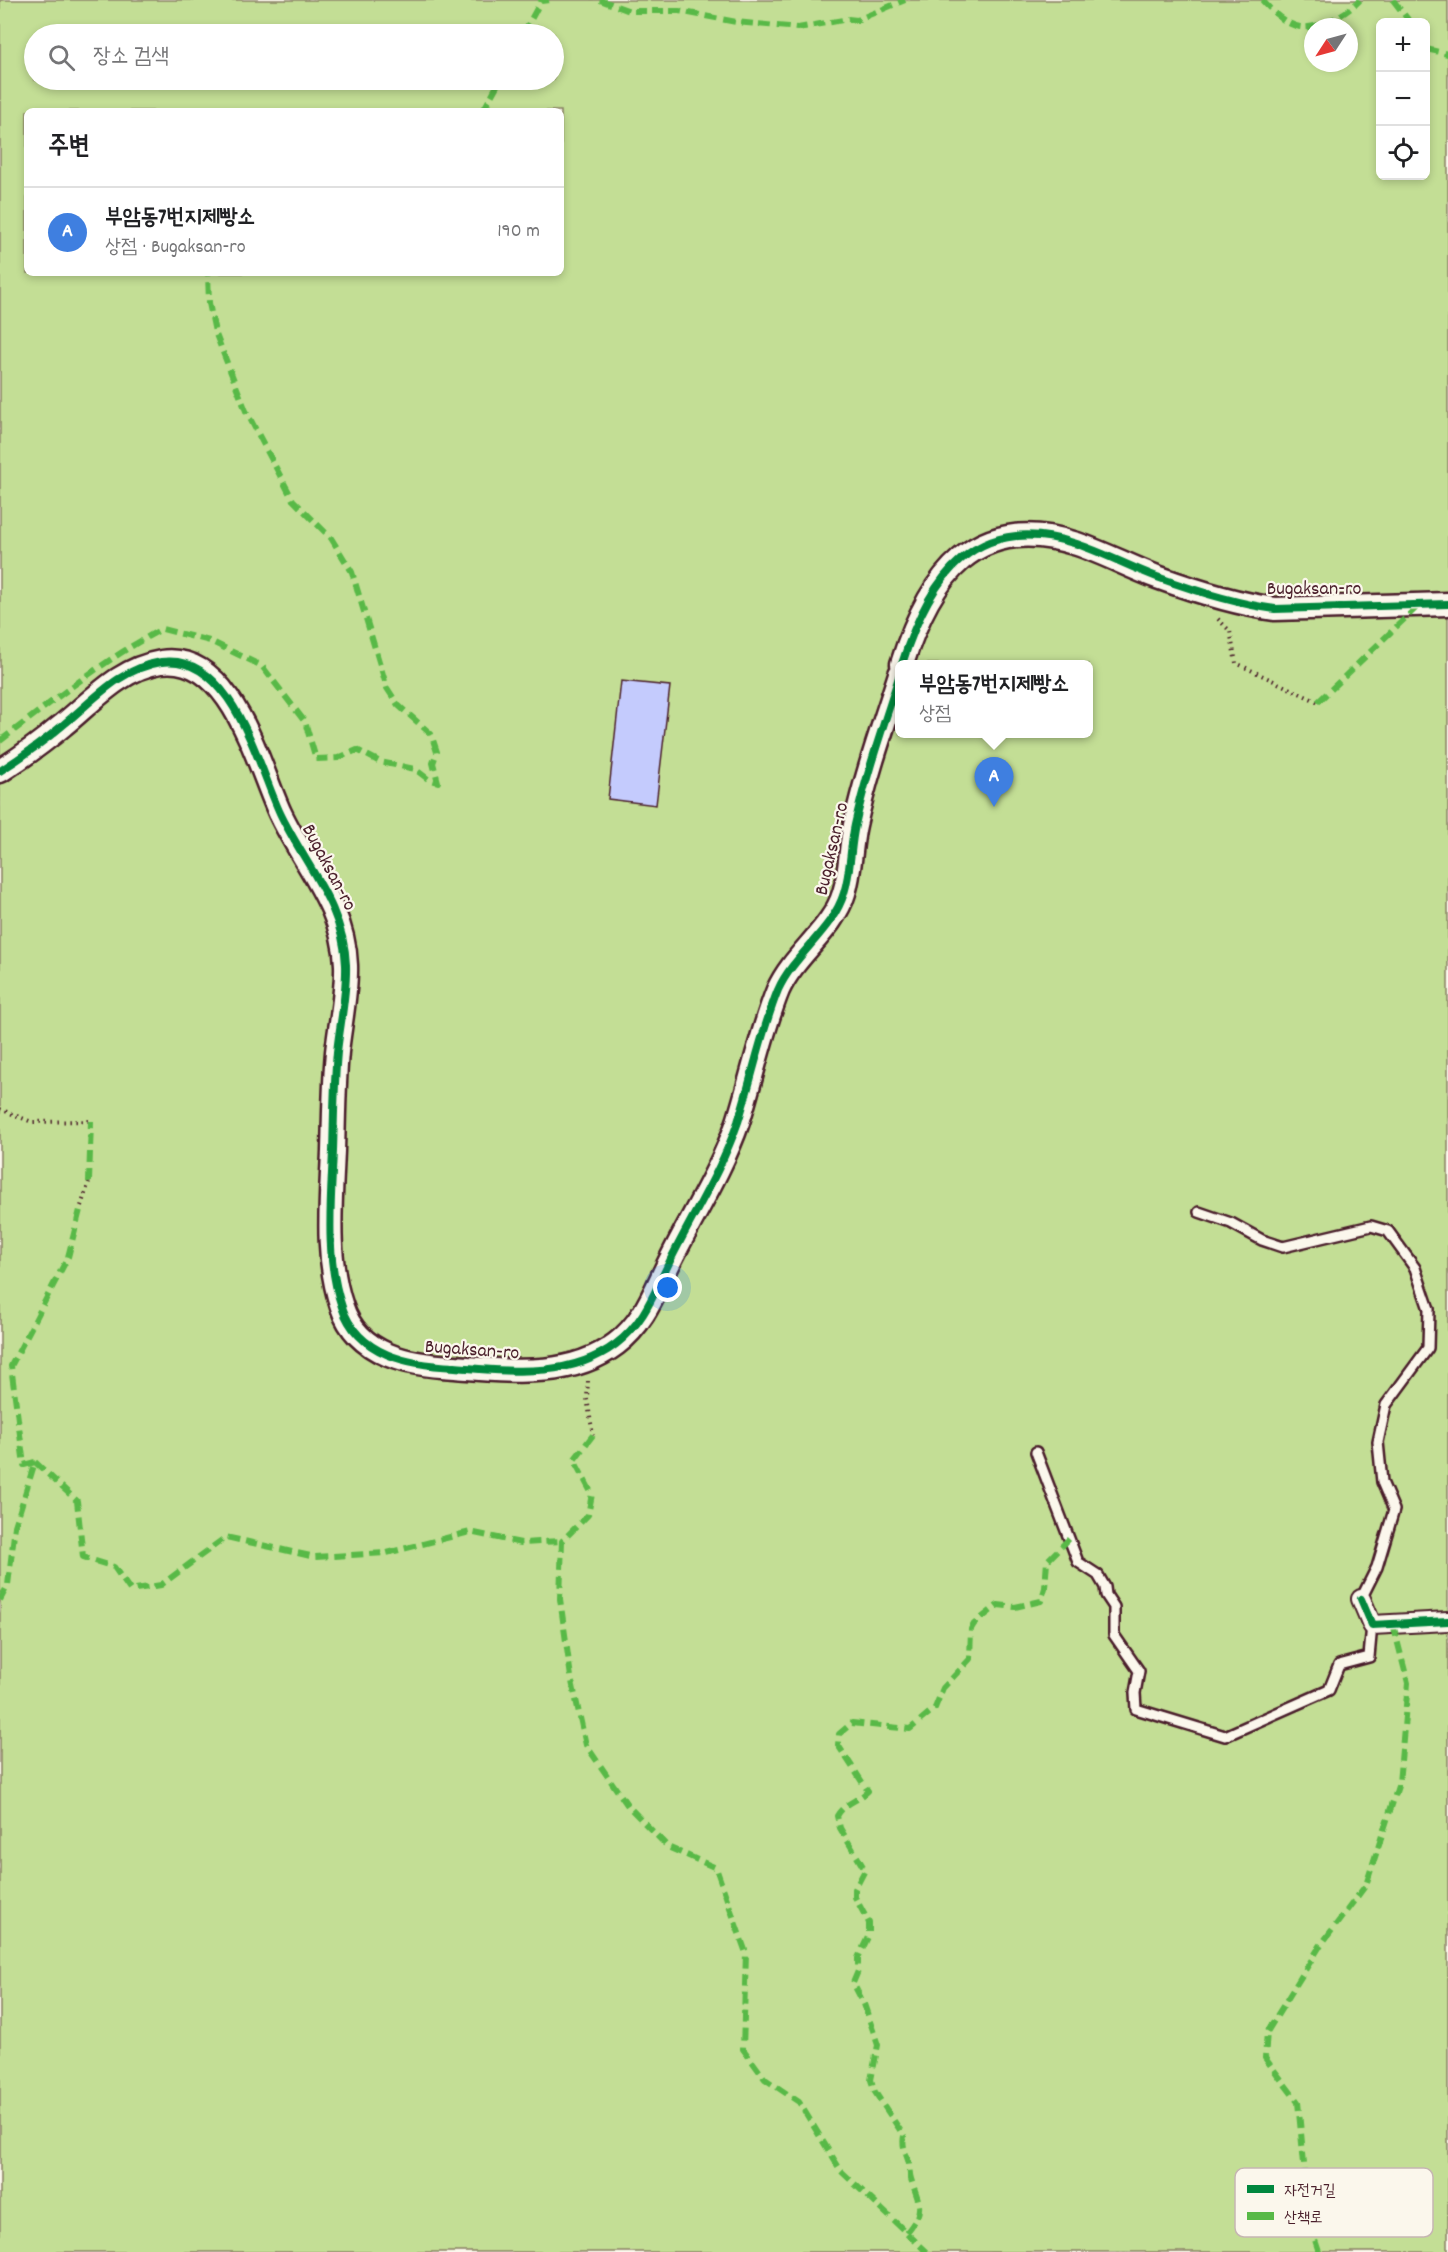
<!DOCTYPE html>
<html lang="ko">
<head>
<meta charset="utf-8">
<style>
	:root { --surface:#fff; --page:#f2f2f2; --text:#202124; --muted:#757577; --line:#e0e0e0; --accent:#0b8043 }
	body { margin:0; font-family:Dekko,"Poor Story",sans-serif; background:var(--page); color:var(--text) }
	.controls { position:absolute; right:18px; top:18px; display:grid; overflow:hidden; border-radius:9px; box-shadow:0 3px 9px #0003 }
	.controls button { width:54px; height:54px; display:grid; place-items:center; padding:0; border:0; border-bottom:2px solid var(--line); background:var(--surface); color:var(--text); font:30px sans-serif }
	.compass { position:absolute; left:1304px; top:18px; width:54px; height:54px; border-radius:50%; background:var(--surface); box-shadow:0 3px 9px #0003; rotate:234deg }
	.you { position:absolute; left:668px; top:1288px; width:21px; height:21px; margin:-15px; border:4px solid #fff; border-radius:50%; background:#1a73e8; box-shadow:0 0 0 9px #1a73e833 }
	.badge { display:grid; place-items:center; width:39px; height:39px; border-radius:50%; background:var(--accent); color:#fff; font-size:20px; font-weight:700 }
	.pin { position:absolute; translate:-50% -50px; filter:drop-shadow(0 2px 3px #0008) }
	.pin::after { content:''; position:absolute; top:32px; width:21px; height:18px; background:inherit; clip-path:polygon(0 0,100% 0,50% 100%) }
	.popup { position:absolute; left:895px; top:660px; width:198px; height:78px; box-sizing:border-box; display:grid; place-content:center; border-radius:9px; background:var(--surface); filter:drop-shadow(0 2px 4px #0005); font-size:20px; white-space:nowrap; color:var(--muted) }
	.popup b { font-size:22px; color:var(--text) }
	.popup::after { content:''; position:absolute; left:50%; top:100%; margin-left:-12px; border:12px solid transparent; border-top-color:var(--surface) }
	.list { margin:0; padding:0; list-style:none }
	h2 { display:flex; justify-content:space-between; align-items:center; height:78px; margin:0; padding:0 24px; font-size:26px }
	h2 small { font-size:20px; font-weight:400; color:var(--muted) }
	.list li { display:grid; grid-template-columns:39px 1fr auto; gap:18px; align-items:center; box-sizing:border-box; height:90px; padding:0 24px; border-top:2px solid var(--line) }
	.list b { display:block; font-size:22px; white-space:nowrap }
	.list p { margin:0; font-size:20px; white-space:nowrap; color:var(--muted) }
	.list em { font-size:20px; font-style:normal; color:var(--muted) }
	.icon { flex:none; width:33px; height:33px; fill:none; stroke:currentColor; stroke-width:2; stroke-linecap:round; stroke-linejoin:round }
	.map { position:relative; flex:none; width:1448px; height:2252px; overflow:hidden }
	.search { position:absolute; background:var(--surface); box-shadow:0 3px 9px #0003; left:24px; top:24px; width:540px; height:66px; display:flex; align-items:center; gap:15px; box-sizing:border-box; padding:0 21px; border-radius:33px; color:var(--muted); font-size:22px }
	.panel { position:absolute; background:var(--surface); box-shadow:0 3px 9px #0003; left:24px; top:108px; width:540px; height:168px; border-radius:9px }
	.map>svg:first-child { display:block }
	.green { fill:#c3de95; stroke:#867e60; stroke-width:1.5; fill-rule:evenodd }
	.building { fill:#c4cbfd; stroke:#4a1f2b; stroke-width:1.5 }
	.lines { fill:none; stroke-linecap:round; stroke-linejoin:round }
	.service-casing { stroke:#4a1f2b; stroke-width:14 }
	.minor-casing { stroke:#4a1f2b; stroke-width:22 }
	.tertiary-casing { stroke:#4a1f2b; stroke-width:27 }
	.path { stroke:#4a1f2b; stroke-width:4; stroke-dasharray:1.5 4.5; stroke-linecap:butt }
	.service { stroke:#fbf7ec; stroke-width:9 }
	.minor { stroke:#fbf7ec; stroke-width:18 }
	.tertiary { stroke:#fbf7ec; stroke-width:22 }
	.quiet { stroke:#58b947; stroke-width:6; stroke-dasharray:12 6; stroke-linecap:butt }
	.cycleway-casing { stroke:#fbf7ec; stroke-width:11 }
	.cycleway { stroke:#00873e; stroke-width:8 }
	.labels { text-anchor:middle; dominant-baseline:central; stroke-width:4.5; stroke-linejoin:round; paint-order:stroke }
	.street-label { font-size:20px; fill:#4a1f2b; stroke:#fbf7ec }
	.key { fill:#fbf7ec; stroke:#c6b6b2; stroke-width:1.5 }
	.key-label { font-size:16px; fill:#4a1f2b }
</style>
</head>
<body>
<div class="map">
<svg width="1448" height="2252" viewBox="0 0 1448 2252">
	<rect width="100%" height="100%" fill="#fbf7ec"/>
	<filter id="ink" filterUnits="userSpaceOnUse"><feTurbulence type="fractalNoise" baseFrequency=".0167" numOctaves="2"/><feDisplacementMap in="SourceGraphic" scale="12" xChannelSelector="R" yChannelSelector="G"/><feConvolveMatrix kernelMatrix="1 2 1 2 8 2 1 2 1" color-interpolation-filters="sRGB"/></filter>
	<g filter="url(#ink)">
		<path class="green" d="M 0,0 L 1448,0 L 1448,2252 L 0,2252 ZM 1380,22 L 1426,22 L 1426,176 L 1380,176 ZM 1313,27 L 1349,27 L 1349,63 L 1313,63 ZM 34,34 L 554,34 L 554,80 L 34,80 ZM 27,111 L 561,111 L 561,273 L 27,273 ZM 900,664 L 1088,664 L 1088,734 L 900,734 Z"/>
		<path class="building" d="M 621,681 L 670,686 L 656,805 L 608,799 Z"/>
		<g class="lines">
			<defs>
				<path id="service" d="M 1199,1212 L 1231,1223 L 1262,1240 L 1283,1247 L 1371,1226 L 1388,1231 L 1415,1268 L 1429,1309 L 1428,1348 L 1386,1405 L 1378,1442 L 1382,1482 L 1394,1510 L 1377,1567 L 1361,1599
					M 1036,1452 L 1078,1562 L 1098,1575 L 1105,1587 L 1106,1595 L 1114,1607 L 1114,1635 L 1139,1671 L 1135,1693 L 1136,1709 L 1225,1736 L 1329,1690 L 1339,1665 L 1369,1657 L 1372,1625"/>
				<path id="minor" d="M 1361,1599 L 1372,1625 L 1448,1621"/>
				<path id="tertiary" d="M 902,664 C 929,577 975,511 1077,544 C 1104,553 1130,567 1157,577 C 1193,590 1237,604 1275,609 L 1448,604
					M 0,771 C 22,757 43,742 63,725 C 94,700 119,669 161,662 C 232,652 258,766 280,813 C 304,864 344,906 346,965 C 347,993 340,1024 337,1052 C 334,1085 334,1118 333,1151 C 331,1202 325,1258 342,1307 C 358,1356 410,1365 455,1367 C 509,1371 570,1379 616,1344 C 644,1323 654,1293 669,1263 C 692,1216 721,1171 738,1122 C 752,1078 761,1032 778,990 C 794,954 833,930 844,893 C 851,871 850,847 855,825 C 866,774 884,724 900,674"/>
			</defs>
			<use href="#service" class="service-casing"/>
			<use href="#minor" class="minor-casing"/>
			<use href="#tertiary" class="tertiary-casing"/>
			<path class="path" d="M 1218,619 L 1230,631 L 1236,663 L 1318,702
				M 0,1109 L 32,1122 L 91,1121
				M 81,1206 L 89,1182
				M 588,1381 L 587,1398 L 593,1435"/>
			<use href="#service" class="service"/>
			<use href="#minor" class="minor"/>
			<use href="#tertiary" class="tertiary"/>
			<path class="quiet" d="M 600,0 L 630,11 L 679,11 L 736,22 L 798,28 L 848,19 L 857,20 L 905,0
				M 1262,0 C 1272,11 1284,24 1300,27 C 1319,30 1348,13 1360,0
				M 1393,0 L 1410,22
				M 523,34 L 541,1 L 549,0
				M 1426,49 L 1448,54
				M 483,111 L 500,80
				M 1318,702 L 1419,605
				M 0,741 C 53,701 103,660 162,629 L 210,641 L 262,666 L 305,722 L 316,759 L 338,758 L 357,750 L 380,762 L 415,769 L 428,779 L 438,782 L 433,763 L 437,752 L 431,734 L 398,705 L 387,688 L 352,572 L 331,538 L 293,500 L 246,411 L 215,332 L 209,303 L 208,273
				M 89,1182 L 91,1121
				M 593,1435 L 574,1460 L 592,1494 L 588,1515 L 562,1541 L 560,1599 L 571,1677 L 586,1745 L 628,1806 L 668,1847 L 716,1868 L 746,1953 L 743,2049 L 765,2079 L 799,2102 L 841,2171 L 927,2252
				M 35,1462 L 77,1501 L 83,1557 L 114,1567 L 130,1590 L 161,1585 L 226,1537 L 315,1557 L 387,1553 L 470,1532 L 521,1543 L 562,1541
				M 35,1462 L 24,1465 L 11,1366 L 68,1257 L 81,1206
				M 0,1600 L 8,1585 L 15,1526 L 35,1462
				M 907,2232 C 926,2209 919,2204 911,2179 C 909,2173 910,2166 908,2160 C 905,2151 902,2145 904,2136 L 875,2092 L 871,2080 L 878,2045 L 864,2004 L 853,1983 L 858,1971 L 858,1958 L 869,1935 L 869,1923 L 855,1897 L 855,1889 L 865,1870 L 840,1828 L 837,1816 C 844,1803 858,1801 868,1791 L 838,1745 L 839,1734 L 852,1723 L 910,1729 L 935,1708 L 943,1688 L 970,1659 L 971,1629 L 974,1624 L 998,1605 L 1015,1607 L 1041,1601 L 1045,1588 L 1047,1561 L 1069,1539
				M 1319,2252 L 1310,2225 L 1298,2102 L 1265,2058 L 1267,2032 L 1320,1946 L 1366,1885 L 1399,1783 L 1408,1683 L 1393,1624"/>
			<defs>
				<path id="cycleway" d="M 902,664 C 929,577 975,511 1077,544 C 1104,553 1130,567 1157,577 C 1193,590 1237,604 1275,609 L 1448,604
					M 0,771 C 22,757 43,742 63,725 C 94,700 119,669 161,662 C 232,652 258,766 280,813 C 304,864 344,906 346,965 C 347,993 340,1024 337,1052 C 334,1085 334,1118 333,1151 C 331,1202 325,1258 342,1307 C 358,1356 410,1365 455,1367 C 509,1371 570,1379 616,1344 C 644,1323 654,1293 669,1263 C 692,1216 721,1171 738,1122 C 752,1078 761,1032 778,990 C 794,954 833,930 844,893 C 851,871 850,847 855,825 C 866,774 884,724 900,674
					M 1361,1599 L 1372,1625 L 1448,1621"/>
			</defs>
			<use href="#cycleway" class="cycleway-casing"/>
			<use href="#cycleway" class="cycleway"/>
		</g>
	</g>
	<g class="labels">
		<g class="street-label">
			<text x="1314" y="590">Bugaksan-ro</text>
			<text transform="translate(833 849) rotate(-77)">Bugaksan-ro</text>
			<text transform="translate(328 868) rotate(62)">Bugaksan-ro</text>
			<text transform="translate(472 1351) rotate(4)">Bugaksan-ro</text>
		</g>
	</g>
	<rect x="1235" y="2168" width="198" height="69" rx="9" class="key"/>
	<rect x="1247" y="2185" width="27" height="8" fill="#00873e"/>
	<rect x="1247" y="2212" width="27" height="8" fill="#58b947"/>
	<g class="key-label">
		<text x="1284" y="2195">자전거길</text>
		<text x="1284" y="2222">산책로</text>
	</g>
</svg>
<div class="controls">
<button>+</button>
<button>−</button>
<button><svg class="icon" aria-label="locate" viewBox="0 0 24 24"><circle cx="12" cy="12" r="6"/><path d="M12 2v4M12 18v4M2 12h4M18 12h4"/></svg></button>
</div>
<svg class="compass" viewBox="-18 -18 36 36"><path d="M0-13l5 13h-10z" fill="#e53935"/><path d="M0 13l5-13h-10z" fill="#757577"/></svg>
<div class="you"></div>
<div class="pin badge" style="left:994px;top:807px;background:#3f7fe0">A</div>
<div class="popup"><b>부암동7번지제빵소</b>상점</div>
<div class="search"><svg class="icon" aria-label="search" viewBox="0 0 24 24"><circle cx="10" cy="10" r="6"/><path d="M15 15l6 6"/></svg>장소 검색</div>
<section class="panel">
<h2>주변<small></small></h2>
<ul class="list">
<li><span class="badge" style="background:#3f7fe0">A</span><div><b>부암동7번지제빵소</b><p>상점 · Bugaksan-ro</p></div><em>190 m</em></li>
</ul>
</section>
</div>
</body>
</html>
